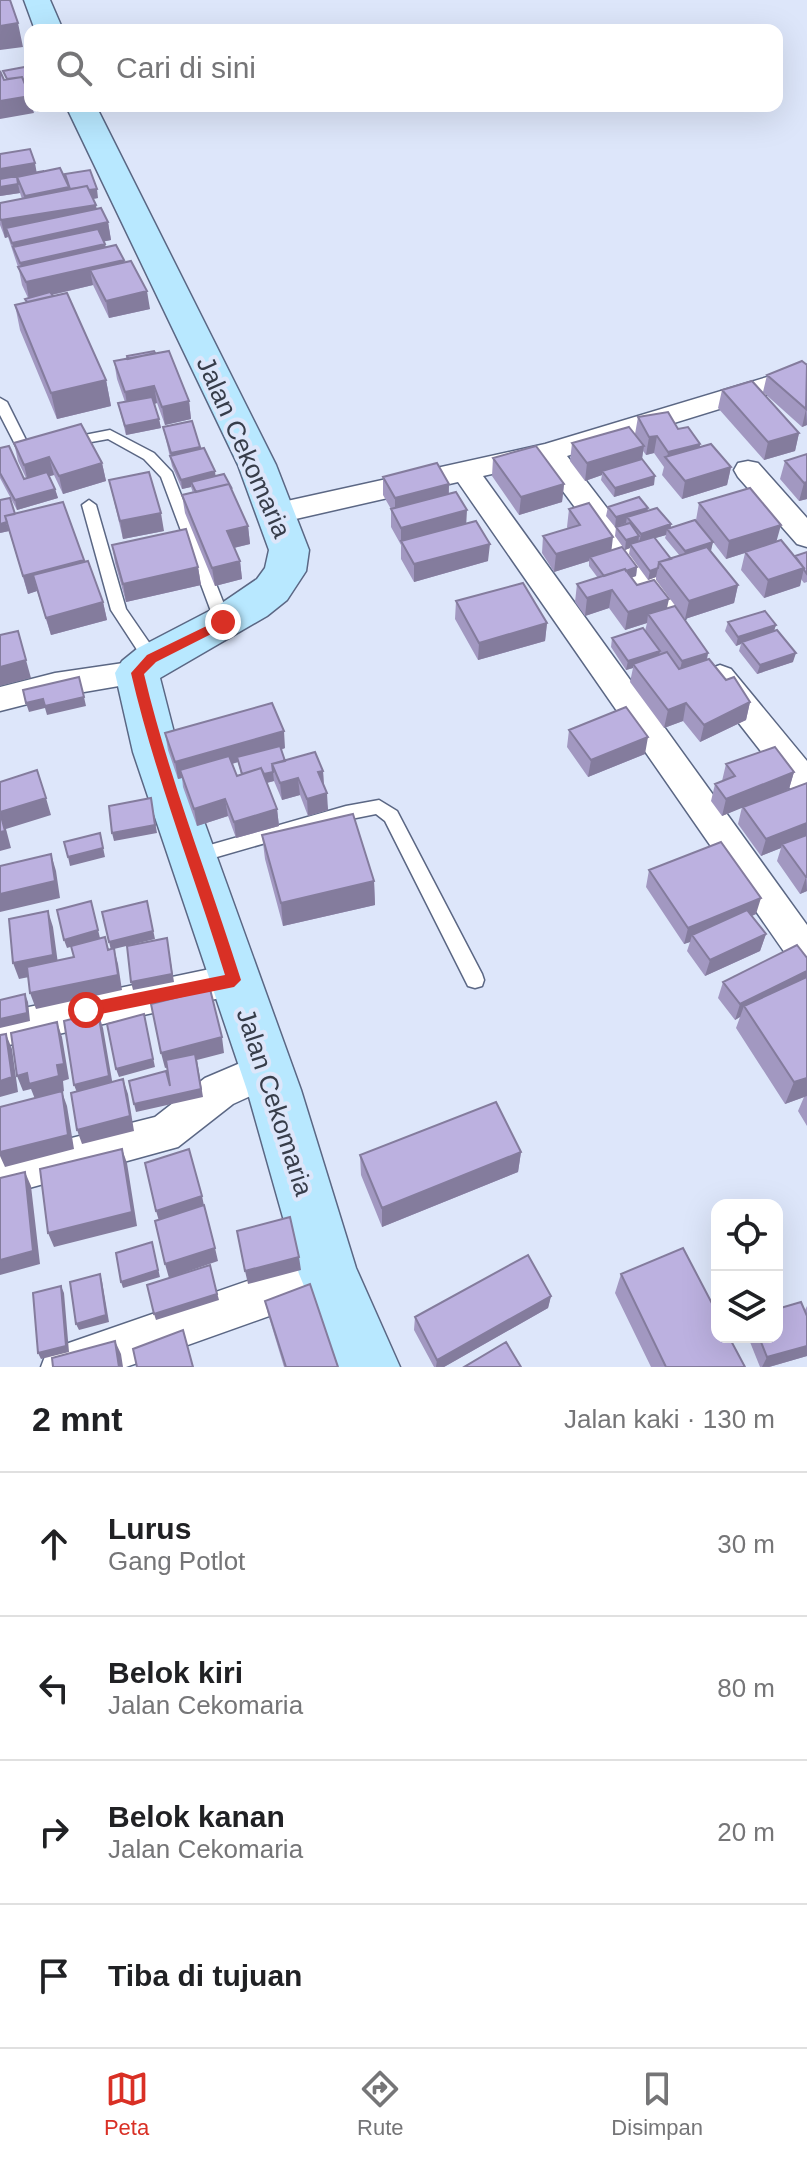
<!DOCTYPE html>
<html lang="id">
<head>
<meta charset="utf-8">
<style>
	:root { --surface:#fff; --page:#f2f2f2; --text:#202124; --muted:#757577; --line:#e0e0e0; --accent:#d93025 }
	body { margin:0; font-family:Arial,sans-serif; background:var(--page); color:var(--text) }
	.controls { position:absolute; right:24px; bottom:24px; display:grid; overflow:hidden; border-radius:16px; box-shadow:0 8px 32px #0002 }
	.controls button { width:72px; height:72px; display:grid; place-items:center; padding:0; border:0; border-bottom:2px solid var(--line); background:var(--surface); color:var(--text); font:40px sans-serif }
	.stop { position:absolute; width:24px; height:24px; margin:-18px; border:6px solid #d93025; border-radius:50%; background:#fff }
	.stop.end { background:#d93025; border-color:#fff; box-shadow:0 2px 8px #0008 }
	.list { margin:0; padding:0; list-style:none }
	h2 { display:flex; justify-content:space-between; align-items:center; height:104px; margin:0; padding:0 32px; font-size:34px }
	h2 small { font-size:26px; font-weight:400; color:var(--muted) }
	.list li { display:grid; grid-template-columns:52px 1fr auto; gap:24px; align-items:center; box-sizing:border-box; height:144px; padding:0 32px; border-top:2px solid var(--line) }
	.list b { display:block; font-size:30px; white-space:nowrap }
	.list p { margin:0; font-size:26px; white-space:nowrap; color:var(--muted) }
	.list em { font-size:26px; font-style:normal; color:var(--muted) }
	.icon { flex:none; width:44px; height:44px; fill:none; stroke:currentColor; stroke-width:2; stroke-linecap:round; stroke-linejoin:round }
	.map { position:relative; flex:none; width:807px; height:1367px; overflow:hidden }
	.search { position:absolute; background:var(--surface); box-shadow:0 8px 32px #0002; left:24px; right:24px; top:24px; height:88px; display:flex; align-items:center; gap:20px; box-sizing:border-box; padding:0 28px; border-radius:16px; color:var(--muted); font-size:30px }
	.sheet { height:680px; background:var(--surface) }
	nav { display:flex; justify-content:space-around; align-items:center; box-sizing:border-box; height:112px; border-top:2px solid var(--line); background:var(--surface); font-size:22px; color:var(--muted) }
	nav a { display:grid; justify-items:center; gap:4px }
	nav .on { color:var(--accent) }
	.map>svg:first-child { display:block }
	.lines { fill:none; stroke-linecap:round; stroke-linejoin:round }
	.lane-casing { stroke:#5b6784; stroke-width:3 }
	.street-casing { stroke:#5b6784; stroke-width:3 }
	.secondary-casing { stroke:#5b6784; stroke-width:3 }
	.lane { fill:#fff; fill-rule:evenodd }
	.street { fill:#fff; fill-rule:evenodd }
	.secondary { fill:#b8e8ff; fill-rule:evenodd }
	.wall { fill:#a298c1; fill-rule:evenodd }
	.shaded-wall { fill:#847c9d }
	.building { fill:#bcb1e0; stroke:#847c9d; stroke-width:2 }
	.route { fill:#d93025 }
	.labels { text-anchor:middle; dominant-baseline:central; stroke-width:8; stroke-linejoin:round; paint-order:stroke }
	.street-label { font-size:26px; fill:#373d4a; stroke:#dde6fa }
</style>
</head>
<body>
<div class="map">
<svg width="807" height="1367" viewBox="0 0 807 1367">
	<rect width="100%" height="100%" fill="#dde6fa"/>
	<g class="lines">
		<defs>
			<path id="lane" d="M 0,398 L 7,402 L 27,442 L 44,447 L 46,450 L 44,453 L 39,455 L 17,448 L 0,415 Z
				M 110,430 L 154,453 L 172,472 L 231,622 L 228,626 L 223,628 L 215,622 L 161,477 L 144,459 L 108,439 L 69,446 L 62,442 L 69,438 Z
				M 89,500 L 96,505 L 126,609 L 157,654 L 159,658 L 157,662 L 145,662 L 111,610 L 82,505 Z
				M 379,800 L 397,811 L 482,974 L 484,980 L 482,986 L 475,988 L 468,986 L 385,821 L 376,814 L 346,820 L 196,863 L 190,861 L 187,856 L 190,851 L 196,849 L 346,806 Z"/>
			<path id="street" d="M 807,365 L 807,382 L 567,456 L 683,607 L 687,615 L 683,623 L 672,626 L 661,623 L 542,463 L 483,476 L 807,925 L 807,971 L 794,966 L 458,482 L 278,523 L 268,520 L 264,513 L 268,506 L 278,503 L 545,444 Z
				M 748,461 L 758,463 L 807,518 L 807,547 L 797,544 L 738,477 L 734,470 L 738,463 Z
				M 137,661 L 148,665 L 153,673 L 148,681 L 55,697 L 0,711 L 0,687 L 55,673 Z
				M 720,665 L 731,669 L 807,761 L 807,799 L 795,795 L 709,685 L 704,677 L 709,669 Z
				M 234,964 L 247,968 L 253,980 L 247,992 L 0,1047 L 0,1013 Z
				M 245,1061 L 259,1066 L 265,1079 L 259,1092 L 233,1104 L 178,1147 L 0,1196 L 0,1156 L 155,1117 L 205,1078 Z
				M 328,1253 L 343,1259 L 349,1274 L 343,1289 L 328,1295 L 126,1367 L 41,1367 L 47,1351 L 63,1345 Z"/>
			<path id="secondary" d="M 24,0 L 50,0 L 63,30 L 35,30 Z
				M 66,106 L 96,106 L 276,465 L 309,550 L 306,571 L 287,600 L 267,616 L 160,678 L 179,752 L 301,1090 L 356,1268 L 400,1367 L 338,1367 L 299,1274 L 247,1090 L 133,752 L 115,673 L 122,661 L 138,648 L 213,609 L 257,579 L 265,568 L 269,550 L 238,465 Z"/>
		</defs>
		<use href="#lane" class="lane-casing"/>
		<use href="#street" class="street-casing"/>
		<use href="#secondary" class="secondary-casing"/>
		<use href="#lane" class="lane"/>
		<use href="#street" class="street"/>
		<use href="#secondary" class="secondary"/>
	</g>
	<path class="wall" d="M 0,154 L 37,173 L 67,182 L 65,174 L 98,198 L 93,199 L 96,209 L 108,222 L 111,240 L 104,241 L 106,247 L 124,260 L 150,309 L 109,318 L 93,285 L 52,295 L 106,380 L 111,406 L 57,419 L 20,330 L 15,305 L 26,302 L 25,299 L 28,298 L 22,285 L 19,270 L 8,237 L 5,238 L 0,225 L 0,203 L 22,199 L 20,193 L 0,196 Z
		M 114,361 L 189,401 L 191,419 L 165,425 L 157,403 L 155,404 L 161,428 L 126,435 L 118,403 L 125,402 L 117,379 Z
		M 807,365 L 807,425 L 802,427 L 763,392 L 767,375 Z
		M 722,390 L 799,433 L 795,451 L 764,460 L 718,408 Z
		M 638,417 L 678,429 L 700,444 L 700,447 L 731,467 L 727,485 L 682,499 L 662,475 L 664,467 L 654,453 L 646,455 L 643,451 L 642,460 L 654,485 L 614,497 L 601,480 L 602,475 L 585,481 L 570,461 L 572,443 L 635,434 Z
		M 163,427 L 201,449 L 215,471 L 215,476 L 248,526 L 250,544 L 234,548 L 240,561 L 242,579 L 215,586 L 185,513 L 182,495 L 193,493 L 191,487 L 182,489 L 172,466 Z
		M 14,443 L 102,463 L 106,481 L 63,494 L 54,475 L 49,476 L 55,489 L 58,498 L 17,510 L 0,478 L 0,448 L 24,479 L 26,478 L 18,461 Z
		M 807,454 L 807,499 L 799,501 L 780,479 L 785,461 Z
		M 493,458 L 564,484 L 562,502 L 519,515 L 492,476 Z
		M 383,477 L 449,484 L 449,494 L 488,561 L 414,582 L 401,559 L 401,545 L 391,527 L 391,509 L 383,495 Z
		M 109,480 L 164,531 L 123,539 Z
		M 699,503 L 777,542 L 795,556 L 807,552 L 807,582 L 804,583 L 801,579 L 800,586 L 764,598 L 741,570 L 745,553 L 726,559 L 713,542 L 710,551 L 738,585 L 734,603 L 685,619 L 656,580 L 656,577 L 648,580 L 629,554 L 630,548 L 625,550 L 615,536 L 616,527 L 626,523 L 615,527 L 606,516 L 608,507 L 648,508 L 647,511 L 671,524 L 671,528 L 696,520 ZM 666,535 L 665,538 L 680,556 L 671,559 L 655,538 Z
		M 569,509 L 611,550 L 637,567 L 636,576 L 631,578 L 637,585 L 667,608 L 708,653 L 707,660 L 726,680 L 750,702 L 746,720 L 700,742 L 683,721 L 664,728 L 630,682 L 633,668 L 626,670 L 611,647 L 612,638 L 645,631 L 647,623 L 625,630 L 609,608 L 585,616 L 575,602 L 577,584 L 598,578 L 589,566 L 589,561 L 554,572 L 542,553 L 543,536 L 568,529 L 567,527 Z
		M 15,514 L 84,562 L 103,602 L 107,620 L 51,635 L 37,591 L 28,594 L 9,531 L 0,533 Z
		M 112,545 L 198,567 L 201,585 L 126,602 L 115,563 Z
		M 456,601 L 547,623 L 545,641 L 478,660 L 455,619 Z
		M 728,622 L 776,625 L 774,630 L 793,662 L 757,674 L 739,651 L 741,644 L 736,646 L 725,631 Z
		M 569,730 L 645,754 L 588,777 L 567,747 Z
		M 165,733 L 285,748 L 281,750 L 285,761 L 323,771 L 324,786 L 328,810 L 308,816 L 300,795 L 282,800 L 274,781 L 267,783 L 277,809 L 279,826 L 236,838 L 228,816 L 197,826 L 183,787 L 182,778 L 178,779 L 168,750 ZM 238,762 L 241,774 L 237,776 L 232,764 Z
		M 726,764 L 794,772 L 789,789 L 807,783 L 807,891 L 800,894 L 777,861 L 781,848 L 761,856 L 738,824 L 742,807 L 722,816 L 711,801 L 715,784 L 722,781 Z
		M 262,835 L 374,881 L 375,905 L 283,926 L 265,859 Z
		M 649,870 L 756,914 L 752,916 L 766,934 L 760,951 L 705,976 L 687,951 L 690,942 L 684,944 L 646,887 Z
		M 807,958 L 807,1126 L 798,1111 L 804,1097 L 785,1104 L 736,1028 L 740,1017 L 735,1020 L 718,998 L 723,982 Z
		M 521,1152 L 518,1172 L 382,1227 L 361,1175 L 360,1155 Z
		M 621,1274 L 745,1367 L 651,1367 L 615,1293 Z
		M 551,1296 L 548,1308 L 444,1367 L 434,1367 L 414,1330 L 415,1317 Z
		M 265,1301 L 338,1367 L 284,1367 L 268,1314 Z
		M 807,1306 L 807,1356 L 769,1367 L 760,1367 L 748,1337 L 777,1337 L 805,1310 Z"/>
	<path class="shaded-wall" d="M 18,23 L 23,47 L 0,50 L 0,26 Z
		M 30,96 L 30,106 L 32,106 L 34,113 L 0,119 L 0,101 Z
		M 36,106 L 62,106 L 62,107 L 37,112 Z
		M 35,163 L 38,180 L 17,177 L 0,187 L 0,169 Z
		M 18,184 L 20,193 L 0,196 L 0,187 Z
		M 69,187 L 72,204 L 29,213 L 25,196 Z
		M 97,189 L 98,198 L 73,202 L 72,193 Z
		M 96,205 L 99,222 L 6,228 L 8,237 L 5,238 L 1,220 Z
		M 108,222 L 111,240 L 19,260 L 13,247 L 16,260 L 12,243 Z
		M 105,244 L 108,262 L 23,276 L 20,263 Z
		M 124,260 L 127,277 L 90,270 L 93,285 L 29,300 L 26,282 Z
		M 147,291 L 150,309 L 109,318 L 106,301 Z
		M 106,380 L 111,406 L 57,419 L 51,393 Z
		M 154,386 L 157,403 L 128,410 L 125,392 Z
		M 189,401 L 191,419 L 165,425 L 162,407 Z
		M 806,409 L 807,425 L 802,427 Z
		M 159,419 L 161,428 L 126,435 L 125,426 Z
		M 799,433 L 795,451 L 764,460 L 768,442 Z
		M 657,436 L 654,453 L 646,455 L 649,437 Z
		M 700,444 L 697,462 L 667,459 L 668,452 Z
		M 644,446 L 641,464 L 602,471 L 602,475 L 585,481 L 587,463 Z
		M 200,447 L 202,456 L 172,462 L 171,453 Z
		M 49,457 L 54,475 L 28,482 L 24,465 Z
		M 102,463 L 106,481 L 63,494 L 59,476 Z
		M 731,467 L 727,485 L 682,499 L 685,481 Z
		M 215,471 L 216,480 L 191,482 L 191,487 L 182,489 L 181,480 Z
		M 655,476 L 654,485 L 614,497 L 615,488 Z
		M 807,482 L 807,499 L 799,501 L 804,483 Z
		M 449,484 L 448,502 L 395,516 L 395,498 Z
		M 564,484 L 562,502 L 519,515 L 521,497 Z
		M 55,489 L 58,498 L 17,510 L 15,500 Z
		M 648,508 L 646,517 L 627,517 L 626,523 L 615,527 L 616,517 Z
		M 467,510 L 466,528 L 401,541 L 401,545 L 401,528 Z
		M 161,513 L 164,531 L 123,539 L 120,521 Z
		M 6,522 L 9,531 L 0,533 L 0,524 Z
		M 671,524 L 670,532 L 667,529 L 666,535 L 639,543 L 641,534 Z
		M 781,525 L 776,543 L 726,559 L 729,541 Z
		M 248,526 L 250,544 L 229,549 L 227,531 Z
		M 639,536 L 638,545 L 630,544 L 630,548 L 625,550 L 626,540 Z
		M 613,537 L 611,554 L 590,557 L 589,561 L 554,572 L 556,554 Z
		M 713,542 L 711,551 L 683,560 L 685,551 Z
		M 490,544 L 488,561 L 414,582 L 414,564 Z
		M 84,560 L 88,578 L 33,575 L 37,591 L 28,594 L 23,576 Z
		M 240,561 L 242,579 L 215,586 L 212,568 Z
		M 198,567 L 201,585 L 126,602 L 123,584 Z
		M 637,567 L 636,576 L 604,587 L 605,577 Z
		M 658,568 L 656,577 L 648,580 L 650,571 Z
		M 804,568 L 800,586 L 764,598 L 768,580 Z
		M 738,585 L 734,603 L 685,619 L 689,601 Z
		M 612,590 L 609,608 L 585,616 L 587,598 Z
		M 669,599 L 665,617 L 648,614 L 647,623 L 625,630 L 628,612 Z
		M 103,602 L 107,620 L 51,635 L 46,618 Z
		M 547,623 L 545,641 L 478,660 L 479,643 Z
		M 776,625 L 773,634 L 742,642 L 741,644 L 736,646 L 738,637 Z
		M 660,651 L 658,660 L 633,664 L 633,668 L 626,670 L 628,661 Z
		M 708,653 L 704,671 L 678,679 L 682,661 Z
		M 796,653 L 793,662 L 757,674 L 760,665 Z
		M 26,660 L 31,678 L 0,686 L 0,667 Z
		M 84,697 L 86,706 L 47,715 L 45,708 L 29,712 L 26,703 L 43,699 Z
		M 750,702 L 746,720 L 700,742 L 704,725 Z
		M 686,703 L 683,721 L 664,728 L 668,710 Z
		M 284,731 L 285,748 L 239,762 L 237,757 L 238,762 L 183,778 L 180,770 L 182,778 L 178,779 L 175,762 Z
		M 648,737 L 645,754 L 588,777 L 591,760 Z
		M 323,771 L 324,788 L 318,772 Z
		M 273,772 L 274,781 L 245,788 L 244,779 Z
		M 794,772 L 789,789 L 722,816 L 726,799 Z
		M 298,778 L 300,795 L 282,800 L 280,783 Z
		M 327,793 L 328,810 L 308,816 L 307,799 Z
		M 46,798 L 51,815 L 6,829 L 11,848 L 0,851 L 0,812 Z
		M 151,798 L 157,833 L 114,841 L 112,833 Z
		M 225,799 L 228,816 L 197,826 L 194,809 Z
		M 277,809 L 279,826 L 236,838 L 234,822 Z
		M 807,823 L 807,838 L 782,844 L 781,848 L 761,856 L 766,839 Z
		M 100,833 L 105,857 L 70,866 L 68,857 Z
		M 51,854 L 56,871 L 60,898 L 0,912 L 0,894 Z
		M 806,877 L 807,891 L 800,894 Z
		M 374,881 L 375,905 L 283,926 L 281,903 Z
		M 761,898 L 756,914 L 695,940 L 692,935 L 690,942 L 684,944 L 688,928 Z
		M 91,901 L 100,938 L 67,948 L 64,940 Z
		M 147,901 L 155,939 L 114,949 L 118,964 L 122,990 L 36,1009 L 30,993 L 111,950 L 109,942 Z
		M 48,911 L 53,927 L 59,971 L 19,979 L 13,963 Z
		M 766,934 L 760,951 L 705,976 L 710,960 Z
		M 167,938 L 174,982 L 133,990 L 131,982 Z
		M 807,971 L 807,984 L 744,1006 L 740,1017 L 735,1020 L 740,1004 Z
		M 25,994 L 28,1002 L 30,1021 L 0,1028 L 0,1019 Z
		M 98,1012 L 103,1028 L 114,1092 L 80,1100 L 74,1085 Z
		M 144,1014 L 155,1067 L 119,1077 L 116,1069 Z
		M 57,1022 L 62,1037 L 69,1079 L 63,1081 L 64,1091 L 62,1092 L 67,1106 L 74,1149 L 5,1167 L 0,1156 L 0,1152 L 35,1099 L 31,1089 L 23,1091 L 17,1076 L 57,1065 Z
		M 6,1034 L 12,1049 L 18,1092 L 0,1097 L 0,1081 Z
		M 222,1037 L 224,1053 L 197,1060 L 203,1097 L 136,1112 L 134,1104 L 196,1060 L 165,1068 L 161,1053 Z
		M 807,1078 L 807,1096 L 785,1104 L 794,1082 Z
		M 123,1079 L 128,1094 L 134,1131 L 82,1144 L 77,1130 Z
		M 122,1149 L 127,1163 L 137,1226 L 54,1247 L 48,1233 Z
		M 521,1152 L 518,1172 L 382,1227 L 382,1208 Z
		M 25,1172 L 31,1186 L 40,1264 L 0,1275 L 0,1260 Z
		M 202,1196 L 205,1210 L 160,1224 L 156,1211 Z
		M 152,1242 L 160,1277 L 123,1288 L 121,1282 Z
		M 215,1248 L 218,1261 L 169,1278 L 165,1264 Z
		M 299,1257 L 301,1270 L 248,1284 L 245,1271 Z
		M 210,1265 L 219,1300 L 156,1320 L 154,1314 Z
		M 100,1274 L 102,1281 L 109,1322 L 79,1330 L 76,1324 Z
		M 61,1286 L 64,1293 L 69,1352 L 41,1359 L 38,1353 Z
		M 551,1296 L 548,1308 L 444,1367 L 436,1367 L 437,1360 Z
		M 115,1341 L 121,1354 L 123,1367 L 119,1367 Z
		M 807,1346 L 807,1356 L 769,1367 L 762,1367 L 767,1357 Z"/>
	<path class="building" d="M 0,0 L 10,0 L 18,23 L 0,26 Z
		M 30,66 L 30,80 L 24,81 L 22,77 L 7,79 L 3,71 Z
		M 0,71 L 4,80 L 22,77 L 30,96 L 0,101 Z
		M 30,149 L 35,163 L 0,169 L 0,154 Z
		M 60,168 L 69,187 L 25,196 L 17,177 Z
		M 90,170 L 97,189 L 89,190 L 87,186 L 70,189 L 65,174 Z
		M 44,171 L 17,177 L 18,184 L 0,187 L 0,179 Z
		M 87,186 L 96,205 L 1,220 L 0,218 L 0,203 Z
		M 101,208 L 108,222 L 12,243 L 6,228 Z
		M 98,229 L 105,244 L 20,263 L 13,247 Z
		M 116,245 L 124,260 L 26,282 L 18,267 Z
		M 131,261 L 147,291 L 106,301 L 90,270 Z
		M 50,292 L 53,296 L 27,302 L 25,299 Z
		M 67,293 L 106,380 L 51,393 L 15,305 Z
		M 154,351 L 155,353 L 128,359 L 127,356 Z
		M 169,351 L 189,401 L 162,407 L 154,386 L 125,392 L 114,361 Z
		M 802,361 L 807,365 L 806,409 L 767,375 Z
		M 752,381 L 799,433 L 768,442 L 722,390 Z
		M 152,397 L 159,419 L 125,426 L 118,403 Z
		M 668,412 L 678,429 L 688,427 L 700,444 L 668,452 L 657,436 L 649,437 L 638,417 Z
		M 192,421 L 200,447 L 171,453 L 163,427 Z
		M 81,424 L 102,463 L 59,476 L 49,457 L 24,465 L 14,443 Z
		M 629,427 L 644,446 L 587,463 L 572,443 Z
		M 711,444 L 731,467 L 685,481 L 665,457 Z
		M 9,446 L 24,479 L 47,472 L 55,489 L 15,500 L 0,473 L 0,448 Z
		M 536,446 L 564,484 L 521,497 L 493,458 Z
		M 204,448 L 215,471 L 181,480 L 170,456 Z
		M 807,454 L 807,482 L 804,483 L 785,461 Z
		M 642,459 L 655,476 L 615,488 L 602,471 Z
		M 437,463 L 449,484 L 395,498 L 383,477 Z
		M 149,472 L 161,513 L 120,521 L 109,480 Z
		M 224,474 L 232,489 L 229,484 L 196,492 L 191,482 Z
		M 229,484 L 248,526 L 227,531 L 240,561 L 212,568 L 182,495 Z
		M 750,488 L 781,525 L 729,541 L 699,503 Z
		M 456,492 L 467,510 L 401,528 L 391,509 Z
		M 639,497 L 648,508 L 616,517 L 608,507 Z
		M 10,498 L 15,514 L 5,516 L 7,522 L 0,524 L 0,500 Z
		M 63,502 L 84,560 L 23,576 L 5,516 Z
		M 589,503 L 613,537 L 556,554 L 543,536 L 580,525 L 569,509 Z
		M 657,508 L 671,524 L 641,534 L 627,517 Z
		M 695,520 L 713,542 L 685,551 L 667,529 Z
		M 476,521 L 490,544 L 414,564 L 401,541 Z
		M 630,523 L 639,536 L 626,540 L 616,527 Z
		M 186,529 L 198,567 L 123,584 L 112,545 Z
		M 654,537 L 671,559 L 659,562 L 658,568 L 650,571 L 630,544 Z
		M 781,540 L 804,568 L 768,580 L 745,552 Z
		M 622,547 L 637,567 L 626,571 L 625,569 L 604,576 L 590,557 Z
		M 707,547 L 738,585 L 689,601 L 659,562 Z
		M 807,552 L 807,574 L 804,570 L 804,568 L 795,556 Z
		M 88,561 L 103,602 L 46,618 L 33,575 Z
		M 625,569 L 637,585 L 654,580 L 669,599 L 628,612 L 612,590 L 587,598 L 577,584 Z
		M 523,583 L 547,623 L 479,643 L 456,601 Z
		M 675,606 L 708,653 L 682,661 L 648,614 Z
		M 765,611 L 776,625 L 738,637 L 728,622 Z
		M 643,628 L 660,651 L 628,661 L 612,638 Z
		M 777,630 L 796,653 L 760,665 L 742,642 Z
		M 18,631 L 26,660 L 0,667 L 0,635 Z
		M 667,652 L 679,669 L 709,659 L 726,680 L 734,677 L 750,702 L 704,725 L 686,703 L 668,710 L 633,664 Z
		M 79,677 L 84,697 L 45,706 L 43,699 L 26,703 L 23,690 Z
		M 272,703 L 284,731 L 175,762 L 165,733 Z
		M 626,707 L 648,737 L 591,760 L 569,730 Z
		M 280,746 L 285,761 L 272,764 L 273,772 L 264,774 L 261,768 L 242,774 L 237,757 Z
		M 775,747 L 794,772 L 726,799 L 715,784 L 735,776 L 726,764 Z
		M 315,752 L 323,771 L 318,772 L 327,793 L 307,799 L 298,778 L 280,783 L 272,764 Z
		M 229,756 L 237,776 L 261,768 L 277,809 L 234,822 L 225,799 L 194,809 L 180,770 Z
		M 37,770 L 46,798 L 0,812 L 0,782 Z
		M 807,783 L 807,823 L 766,839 L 743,807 Z
		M 151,798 L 155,825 L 112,833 L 109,806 Z
		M 0,812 L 5,831 L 0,832 Z
		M 353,814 L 374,881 L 281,903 L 262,835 Z
		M 100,833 L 103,848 L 68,857 L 64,842 Z
		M 807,835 L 807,877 L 806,877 L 782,844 Z
		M 721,842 L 761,898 L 688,928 L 649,870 Z
		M 51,854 L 55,881 L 0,894 L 0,866 Z
		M 91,901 L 98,930 L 64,940 L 57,910 Z
		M 147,901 L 153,931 L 109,942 L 102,912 Z
		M 747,910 L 766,934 L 710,960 L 692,935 Z
		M 48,911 L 53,955 L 13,963 L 9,919 Z
		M 105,937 L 108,950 L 114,948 L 118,975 L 30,993 L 27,967 L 74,957 L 71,946 Z
		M 167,938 L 172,974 L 131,982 L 127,946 Z
		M 797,945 L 807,958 L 807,971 L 740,1004 L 723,982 Z
		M 807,977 L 807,1078 L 794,1082 L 744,1006 Z
		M 210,989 L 222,1037 L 161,1053 L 151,1004 Z
		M 25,994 L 27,1013 L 0,1019 L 0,1000 Z
		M 98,1012 L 109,1076 L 74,1085 L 64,1021 Z
		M 144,1014 L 153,1059 L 116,1069 L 107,1024 Z
		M 57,1022 L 64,1064 L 57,1065 L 59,1076 L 29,1084 L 27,1073 L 17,1076 L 11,1033 Z
		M 6,1034 L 12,1077 L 0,1081 L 0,1035 Z
		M 195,1054 L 201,1089 L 134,1104 L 129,1081 L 166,1071 L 170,1086 L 166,1060 Z
		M 123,1079 L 130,1116 L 77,1130 L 71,1093 Z
		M 62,1091 L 68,1135 L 0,1152 L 0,1107 Z
		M 496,1102 L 521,1152 L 382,1208 L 360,1155 Z
		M 122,1149 L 132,1212 L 48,1233 L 40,1169 Z
		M 189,1149 L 202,1196 L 156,1211 L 145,1163 Z
		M 25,1172 L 33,1251 L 0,1260 L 0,1178 Z
		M 204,1205 L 215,1248 L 165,1264 L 155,1221 Z
		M 290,1217 L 299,1257 L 245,1271 L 237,1231 Z
		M 152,1242 L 158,1270 L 121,1282 L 116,1253 Z
		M 683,1248 L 717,1313 L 717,1337 L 729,1337 L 745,1367 L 666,1367 L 621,1274 Z
		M 528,1255 L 551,1296 L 437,1360 L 415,1317 Z
		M 210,1265 L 217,1294 L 154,1314 L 147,1285 Z
		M 100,1274 L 106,1315 L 76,1324 L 70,1282 Z
		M 310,1284 L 338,1367 L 286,1367 L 265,1301 Z
		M 61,1286 L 66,1346 L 38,1353 L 33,1293 Z
		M 801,1302 L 807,1316 L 807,1346 L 767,1357 L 759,1337 L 777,1337 L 777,1309 Z
		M 183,1330 L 193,1367 L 137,1367 L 133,1349 Z
		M 115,1341 L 119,1367 L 53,1367 L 52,1358 Z
		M 506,1342 L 521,1367 L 464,1367 Z"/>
	<path class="route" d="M 223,618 L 227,619 L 227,626 L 156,662 L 144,674 C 169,779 209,878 241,980 L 234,987 L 86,1017 L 78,1010 L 86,1003 L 225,975 C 194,874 155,776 131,673 L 147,655 Z"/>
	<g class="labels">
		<g class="street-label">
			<text transform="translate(244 447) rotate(66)">Jalan Cekomaria</text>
			<text transform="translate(275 1102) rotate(72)">Jalan Cekomaria</text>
		</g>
	</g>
</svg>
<div class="controls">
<button><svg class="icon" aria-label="locate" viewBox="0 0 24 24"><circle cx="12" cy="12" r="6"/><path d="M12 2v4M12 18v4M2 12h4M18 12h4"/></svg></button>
<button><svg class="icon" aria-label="layers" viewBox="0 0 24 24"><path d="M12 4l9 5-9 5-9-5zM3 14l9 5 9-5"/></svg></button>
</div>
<div class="stop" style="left:86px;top:1010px"></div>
<div class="stop end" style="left:223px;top:622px"></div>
<div class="search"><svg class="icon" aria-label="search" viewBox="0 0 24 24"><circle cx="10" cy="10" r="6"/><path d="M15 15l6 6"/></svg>Cari di sini</div>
</div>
<section class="sheet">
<h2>2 mnt<small>Jalan kaki · 130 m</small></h2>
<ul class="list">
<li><svg class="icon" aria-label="ahead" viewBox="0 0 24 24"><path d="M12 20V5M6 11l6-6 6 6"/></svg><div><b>Lurus</b><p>Gang Potlot</p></div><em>30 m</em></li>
<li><svg class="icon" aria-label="left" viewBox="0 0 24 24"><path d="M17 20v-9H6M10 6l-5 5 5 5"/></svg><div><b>Belok kiri</b><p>Jalan Cekomaria</p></div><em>80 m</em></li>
<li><svg class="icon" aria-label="right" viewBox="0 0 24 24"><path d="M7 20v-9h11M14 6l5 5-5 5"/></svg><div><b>Belok kanan</b><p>Jalan Cekomaria</p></div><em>20 m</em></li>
<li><svg class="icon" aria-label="arrive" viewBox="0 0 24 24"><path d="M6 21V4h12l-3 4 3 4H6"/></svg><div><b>Tiba di tujuan</b></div></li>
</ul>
</section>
<nav>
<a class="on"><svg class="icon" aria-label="map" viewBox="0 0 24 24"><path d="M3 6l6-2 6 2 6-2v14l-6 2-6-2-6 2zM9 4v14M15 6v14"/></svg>Peta</a>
<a><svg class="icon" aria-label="directions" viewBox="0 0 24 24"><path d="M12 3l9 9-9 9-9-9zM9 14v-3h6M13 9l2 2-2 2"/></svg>Rute</a>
<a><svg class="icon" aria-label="saved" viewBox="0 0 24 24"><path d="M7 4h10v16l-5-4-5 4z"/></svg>Disimpan</a>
</nav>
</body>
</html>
